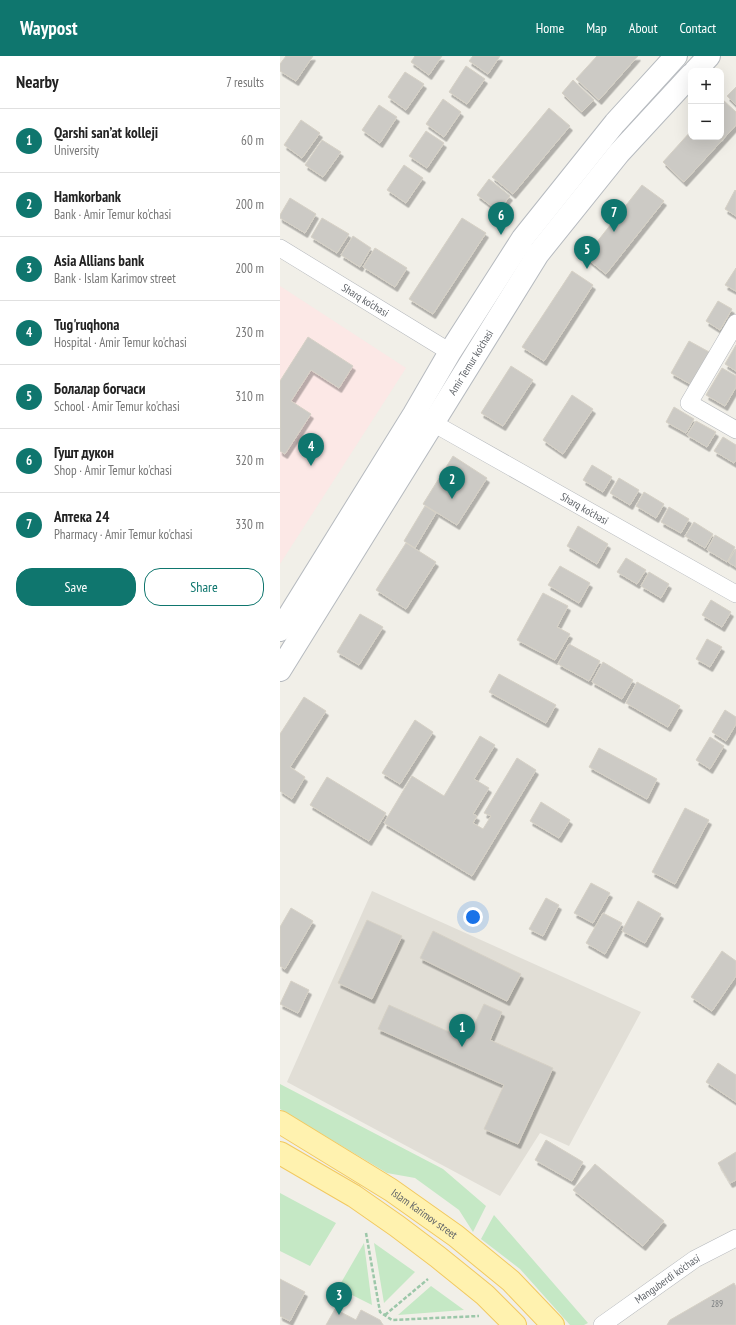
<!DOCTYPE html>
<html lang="en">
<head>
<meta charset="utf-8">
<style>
	:root { --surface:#fff; --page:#f2f2f2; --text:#222; --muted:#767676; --line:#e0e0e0; --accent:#0f766e }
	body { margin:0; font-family:"PT Sans Narrow",sans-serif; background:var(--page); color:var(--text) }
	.controls { position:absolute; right:12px; top:12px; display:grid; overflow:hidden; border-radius:8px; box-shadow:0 4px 16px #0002 }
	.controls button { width:36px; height:36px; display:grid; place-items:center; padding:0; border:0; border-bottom:1px solid var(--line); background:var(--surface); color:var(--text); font:20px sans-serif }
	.you { position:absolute; left:193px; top:861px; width:14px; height:14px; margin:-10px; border:3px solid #fff; border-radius:50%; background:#1a73e8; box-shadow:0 0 0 6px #1a73e833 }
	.badge { display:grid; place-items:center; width:26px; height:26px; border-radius:50%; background:var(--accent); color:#fff; font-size:13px; font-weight:700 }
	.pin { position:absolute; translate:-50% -33px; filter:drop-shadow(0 1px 2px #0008) }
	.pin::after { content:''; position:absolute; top:21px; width:14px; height:12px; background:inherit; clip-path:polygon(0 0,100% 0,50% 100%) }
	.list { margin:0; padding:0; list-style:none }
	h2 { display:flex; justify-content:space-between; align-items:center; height:52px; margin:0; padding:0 16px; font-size:17px }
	h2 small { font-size:13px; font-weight:400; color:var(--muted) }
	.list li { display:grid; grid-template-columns:26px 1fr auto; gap:12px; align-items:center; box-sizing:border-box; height:64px; padding:0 16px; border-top:1px solid var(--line) }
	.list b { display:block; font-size:15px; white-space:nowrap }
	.list p { margin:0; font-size:13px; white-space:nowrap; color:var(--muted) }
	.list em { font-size:13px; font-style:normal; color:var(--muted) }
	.actions { display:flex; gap:8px; padding:12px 16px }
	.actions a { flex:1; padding:9px 0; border:1px solid var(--accent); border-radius:16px; text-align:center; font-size:14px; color:var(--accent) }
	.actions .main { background:var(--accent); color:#fff }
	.map { position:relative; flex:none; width:456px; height:1269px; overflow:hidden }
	header { display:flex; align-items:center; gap:24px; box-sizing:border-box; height:56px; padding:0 20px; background:var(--accent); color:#fff }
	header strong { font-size:19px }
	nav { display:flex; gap:22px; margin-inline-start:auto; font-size:14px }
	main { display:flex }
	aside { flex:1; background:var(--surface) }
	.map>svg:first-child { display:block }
	.education { fill:#e1ded6 }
	.medical { fill:#fce8e6 }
	.green { fill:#c5e8c5 }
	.building { fill:#cccac5; stroke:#d6d1c6; filter:url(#shadow) }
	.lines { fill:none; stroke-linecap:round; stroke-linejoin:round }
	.street-casing { stroke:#b5b8bc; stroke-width:18 }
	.secondary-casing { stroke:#b6babf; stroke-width:24 }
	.primary-casing { stroke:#f2c960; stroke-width:24 }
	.path { stroke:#9cc7a9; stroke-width:2.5; stroke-dasharray:4 2; stroke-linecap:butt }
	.street { stroke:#fff; stroke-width:17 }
	.secondary { stroke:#fff; stroke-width:22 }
	.primary { stroke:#fff2af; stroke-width:22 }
	.labels { text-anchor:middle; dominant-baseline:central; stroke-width:3.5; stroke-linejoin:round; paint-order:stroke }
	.number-label { font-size:9px; fill:#7a7d7f }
	.street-label { font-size:11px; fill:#5f6368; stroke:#fff }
</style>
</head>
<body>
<header>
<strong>Waypost</strong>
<nav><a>Home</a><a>Map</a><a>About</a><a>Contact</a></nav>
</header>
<main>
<aside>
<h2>Nearby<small>7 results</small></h2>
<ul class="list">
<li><span class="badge">1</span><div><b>Qarshi san’at kolleji</b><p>University</p></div><em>60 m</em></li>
<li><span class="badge">2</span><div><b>Hamkorbank</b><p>Bank · Amir Temur ko'chasi</p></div><em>200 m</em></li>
<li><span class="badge">3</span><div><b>Asia Allians bank</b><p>Bank · Islam Karimov street</p></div><em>200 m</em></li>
<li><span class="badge">4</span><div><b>Tug'ruqhona</b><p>Hospital · Amir Temur ko'chasi</p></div><em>230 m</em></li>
<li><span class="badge">5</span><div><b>Болалар богчаси</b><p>School · Amir Temur ko'chasi</p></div><em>310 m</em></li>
<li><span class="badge">6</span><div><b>Гушт дукон</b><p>Shop · Amir Temur ko'chasi</p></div><em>320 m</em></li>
<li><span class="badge">7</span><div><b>Аптека 24</b><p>Pharmacy · Amir Temur ko'chasi</p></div><em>330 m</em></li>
</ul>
<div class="actions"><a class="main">Save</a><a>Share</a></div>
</aside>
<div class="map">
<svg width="456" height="1269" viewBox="0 0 456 1269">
	<defs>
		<filter id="shadow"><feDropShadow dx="2.5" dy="4.5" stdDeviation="0" flood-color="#0004"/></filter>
	</defs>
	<rect width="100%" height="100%" fill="#f1efe8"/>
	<path class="education" d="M 92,835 L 361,956 L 289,1090 L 260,1077 L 220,1140 L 7,1026 Z"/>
	<path class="medical" d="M 0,230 L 126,312 L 0,508 Z"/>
	<path class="green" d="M 0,1028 L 163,1113 L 206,1150 L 193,1176 L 179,1154 L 135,1122 L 107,1117 L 0,1053 Z
		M 0,1137 L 56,1167 L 30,1210 L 0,1195 Z
		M 214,1159 L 308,1267 L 304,1269 L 290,1269 L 240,1213 L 201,1183 Z
		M 84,1187 L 92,1249 L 58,1232 Z
		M 94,1187 L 135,1216 L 104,1247 Z
		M 151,1230 L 184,1254 L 118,1259 Z"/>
	<path class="building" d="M 6,0 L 33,0 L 16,25 L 0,15 L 0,8 Z
		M 135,0 L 162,0 L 149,19 L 131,6 Z
		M 193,0 L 220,0 L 208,18 L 189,5 Z
		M 317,0 L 358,0 L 319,44 L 296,23 Z
		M 186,10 L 205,23 L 187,48 L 169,36 Z
		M 125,16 L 144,28 L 126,54 L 108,41 Z
		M 293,24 L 314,44 L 302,56 L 282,37 Z
		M 456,31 L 456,49 L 447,40 Z
		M 441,42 L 456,56 L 456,69 L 404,126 L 383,106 L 411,75 L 411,81 L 441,81 Z
		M 163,43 L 181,56 L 164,81 L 146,68 Z
		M 99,49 L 117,61 L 100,87 L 82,74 Z
		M 269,52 L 290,70 L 233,138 L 212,121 Z
		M 21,64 L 40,77 L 22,102 L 4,89 Z
		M 146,75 L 164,87 L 147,112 L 129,100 Z
		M 42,84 L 61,96 L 43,121 L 25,109 Z
		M 124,109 L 143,122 L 126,147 L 107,134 Z
		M 209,123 L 230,140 L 218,155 L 197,139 Z
		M 362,129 L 384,145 L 326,218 L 305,201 Z
		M 455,134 L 456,135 L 456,160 L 445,153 Z
		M 10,142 L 36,158 L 25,177 L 0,162 L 0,159 Z
		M 42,162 L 69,178 L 57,197 L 31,181 Z
		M 182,162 L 206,177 L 153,258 L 129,243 Z
		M 73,180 L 91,192 L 80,211 L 61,199 Z
		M 95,192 L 127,212 L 115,231 L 83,211 Z
		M 456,212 L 456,235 L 445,229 Z
		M 292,215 L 313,229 L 264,305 L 242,291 Z
		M 438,245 L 452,253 L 440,274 L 426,265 Z
		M 28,281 L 73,310 L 59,332 L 31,314 L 11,345 L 31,358 L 5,398 L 0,395 L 0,325 Z
		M 409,285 L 431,297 L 412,329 L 391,317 Z
		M 456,289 L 456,315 L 445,308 Z
		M 231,310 L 253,324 L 223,370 L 201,357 Z
		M 442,312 L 456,320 L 456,331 L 445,350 L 426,339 Z
		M 292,339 L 313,353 L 283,398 L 263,384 Z
		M 394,351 L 414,363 L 406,377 L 386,366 Z
		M 416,365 L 436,376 L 427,391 L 407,379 Z
		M 443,381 L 456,389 L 456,404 L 454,407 L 434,395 Z
		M 173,400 L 207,422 L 177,469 L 143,448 Z
		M 312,409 L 332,421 L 323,436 L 303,424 Z
		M 339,422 L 359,434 L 350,449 L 330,437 Z
		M 364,436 L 384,448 L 376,462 L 356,450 Z
		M 145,450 L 156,457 L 135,492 L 124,485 Z
		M 389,451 L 409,463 L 401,477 L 381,466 Z
		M 414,466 L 433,478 L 425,492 L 405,480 Z
		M 298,470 L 328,488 L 317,508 L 287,490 Z
		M 435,479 L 455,491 L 447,506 L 427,494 Z
		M 126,487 L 156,506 L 126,553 L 96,534 Z
		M 456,493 L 456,511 L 448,506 Z
		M 346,502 L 366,514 L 357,528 L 337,516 Z
		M 280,510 L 310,527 L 299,547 L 268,529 Z
		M 369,516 L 389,528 L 381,542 L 361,530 Z
		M 263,537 L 288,550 L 277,571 L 290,578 L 275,604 L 237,584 Z
		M 431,544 L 451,556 L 442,571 L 422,559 Z
		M 80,558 L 103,571 L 79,609 L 57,596 Z
		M 427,583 L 442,591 L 430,611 L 416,603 Z
		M 289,588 L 320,605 L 309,625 L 278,608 Z
		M 323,606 L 353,624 L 342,643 L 312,626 Z
		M 219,618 L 276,649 L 266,667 L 209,636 Z
		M 357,626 L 400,650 L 388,671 L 346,647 Z
		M 24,641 L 46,655 L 10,711 L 25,721 L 12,743 L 0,735 L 0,678 Z
		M 445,654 L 456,661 L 456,668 L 446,685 L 432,676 Z
		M 135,664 L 153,676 L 120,728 L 102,717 Z
		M 200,680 L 215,689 L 194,723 L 209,732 L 193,758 L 197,760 L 193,767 L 203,773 L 211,760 L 204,757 L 237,702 L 256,714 L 192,820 L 104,767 L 132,720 L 164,740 Z
		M 430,681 L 444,690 L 430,713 L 416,704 Z
		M 319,692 L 377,723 L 367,743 L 309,711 Z
		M 47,721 L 106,757 L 89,785 L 30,749 Z
		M 261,746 L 290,764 L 279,782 L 250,765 Z
		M 405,752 L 429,764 L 395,828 L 372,816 Z
		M 311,827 L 330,837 L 313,867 L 294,857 Z
		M 266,842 L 279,849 L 263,880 L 249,873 Z
		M 358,845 L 381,858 L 365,887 L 342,875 Z
		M 11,852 L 33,865 L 5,913 L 0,910 L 0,871 Z
		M 323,857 L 342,867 L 325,898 L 306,887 Z
		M 87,864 L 122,880 L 92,943 L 58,927 Z
		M 153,875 L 241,918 L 227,945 L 140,902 Z
		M 442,895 L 456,905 L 456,920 L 432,955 L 411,941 Z
		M 11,925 L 29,934 L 18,957 L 0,948 Z
		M 204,948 L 222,956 L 210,984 L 273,1012 L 238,1088 L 204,1073 L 224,1029 L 98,973 L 109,949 L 187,984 Z
		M 438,1007 L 456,1019 L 456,1046 L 426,1026 Z
		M 266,1084 L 303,1106 L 292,1125 L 255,1104 Z
		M 456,1096 L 456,1124 L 450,1127 L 438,1107 Z
		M 315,1108 L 384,1165 L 363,1190 L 293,1134 Z
		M 0,1223 L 25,1236 L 10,1265 L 0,1260 Z
		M 454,1227 L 456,1231 L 456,1269 L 387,1269 L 390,1264 Z
		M 55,1253 L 76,1264 L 81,1254 L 100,1264 L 103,1269 L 46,1269 Z"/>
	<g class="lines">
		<defs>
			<g id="street">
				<path id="s1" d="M 0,192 L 170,296"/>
				<path d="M 456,267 L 409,347 L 456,374"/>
				<path id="s2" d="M 153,367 L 456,538"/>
				<path id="s3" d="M 322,1269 L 415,1203 L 456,1182"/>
			</g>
			<g id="secondary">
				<path d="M 415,15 L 429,0"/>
				<path d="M 0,574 L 134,358 L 170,296 L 243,182 L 335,67 L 396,0"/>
				<path id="s4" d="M 0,614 L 258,198 L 339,97 L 411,19"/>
			</g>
			<g id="primary">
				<path id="s5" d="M 0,1066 L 111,1134 L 176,1180 L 231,1225 L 273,1269"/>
				<path d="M 0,1097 L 74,1140 L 117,1170 L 158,1201 L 205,1239 L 235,1269"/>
			</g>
		</defs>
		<use href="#street" class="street-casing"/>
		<use href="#secondary" class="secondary-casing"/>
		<use href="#primary" class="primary-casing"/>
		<path class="path" d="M 86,1177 L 100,1256 L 112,1264 L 199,1260
			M 105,1259 L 148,1223"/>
		<use href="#street" class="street"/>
		<use href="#secondary" class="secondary"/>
		<use href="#primary" class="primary"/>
	</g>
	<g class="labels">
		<g class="number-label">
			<text x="437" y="1247">289</text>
		</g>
		<g class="street-label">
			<text stroke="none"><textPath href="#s1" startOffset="100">Sharq ko‘chasi</textPath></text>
			<text stroke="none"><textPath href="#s4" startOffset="362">Amir Temur ko'chasi</textPath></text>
			<text stroke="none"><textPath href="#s2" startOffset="174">Sharq ko'chasi</textPath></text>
			<text stroke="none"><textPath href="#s5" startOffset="171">Islam Karimov street</textPath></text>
			<text stroke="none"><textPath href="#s3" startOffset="80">Manguberdi ko'chasi</textPath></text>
		</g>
	</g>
</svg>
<div class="controls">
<button>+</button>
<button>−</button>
</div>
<div class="you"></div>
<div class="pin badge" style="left:182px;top:991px">1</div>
<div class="pin badge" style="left:172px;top:443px">2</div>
<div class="pin badge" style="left:59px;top:1259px">3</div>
<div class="pin badge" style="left:31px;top:410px">4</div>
<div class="pin badge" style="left:307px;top:213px">5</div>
<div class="pin badge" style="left:221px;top:179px">6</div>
<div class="pin badge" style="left:334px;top:176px">7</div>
</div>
</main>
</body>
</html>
